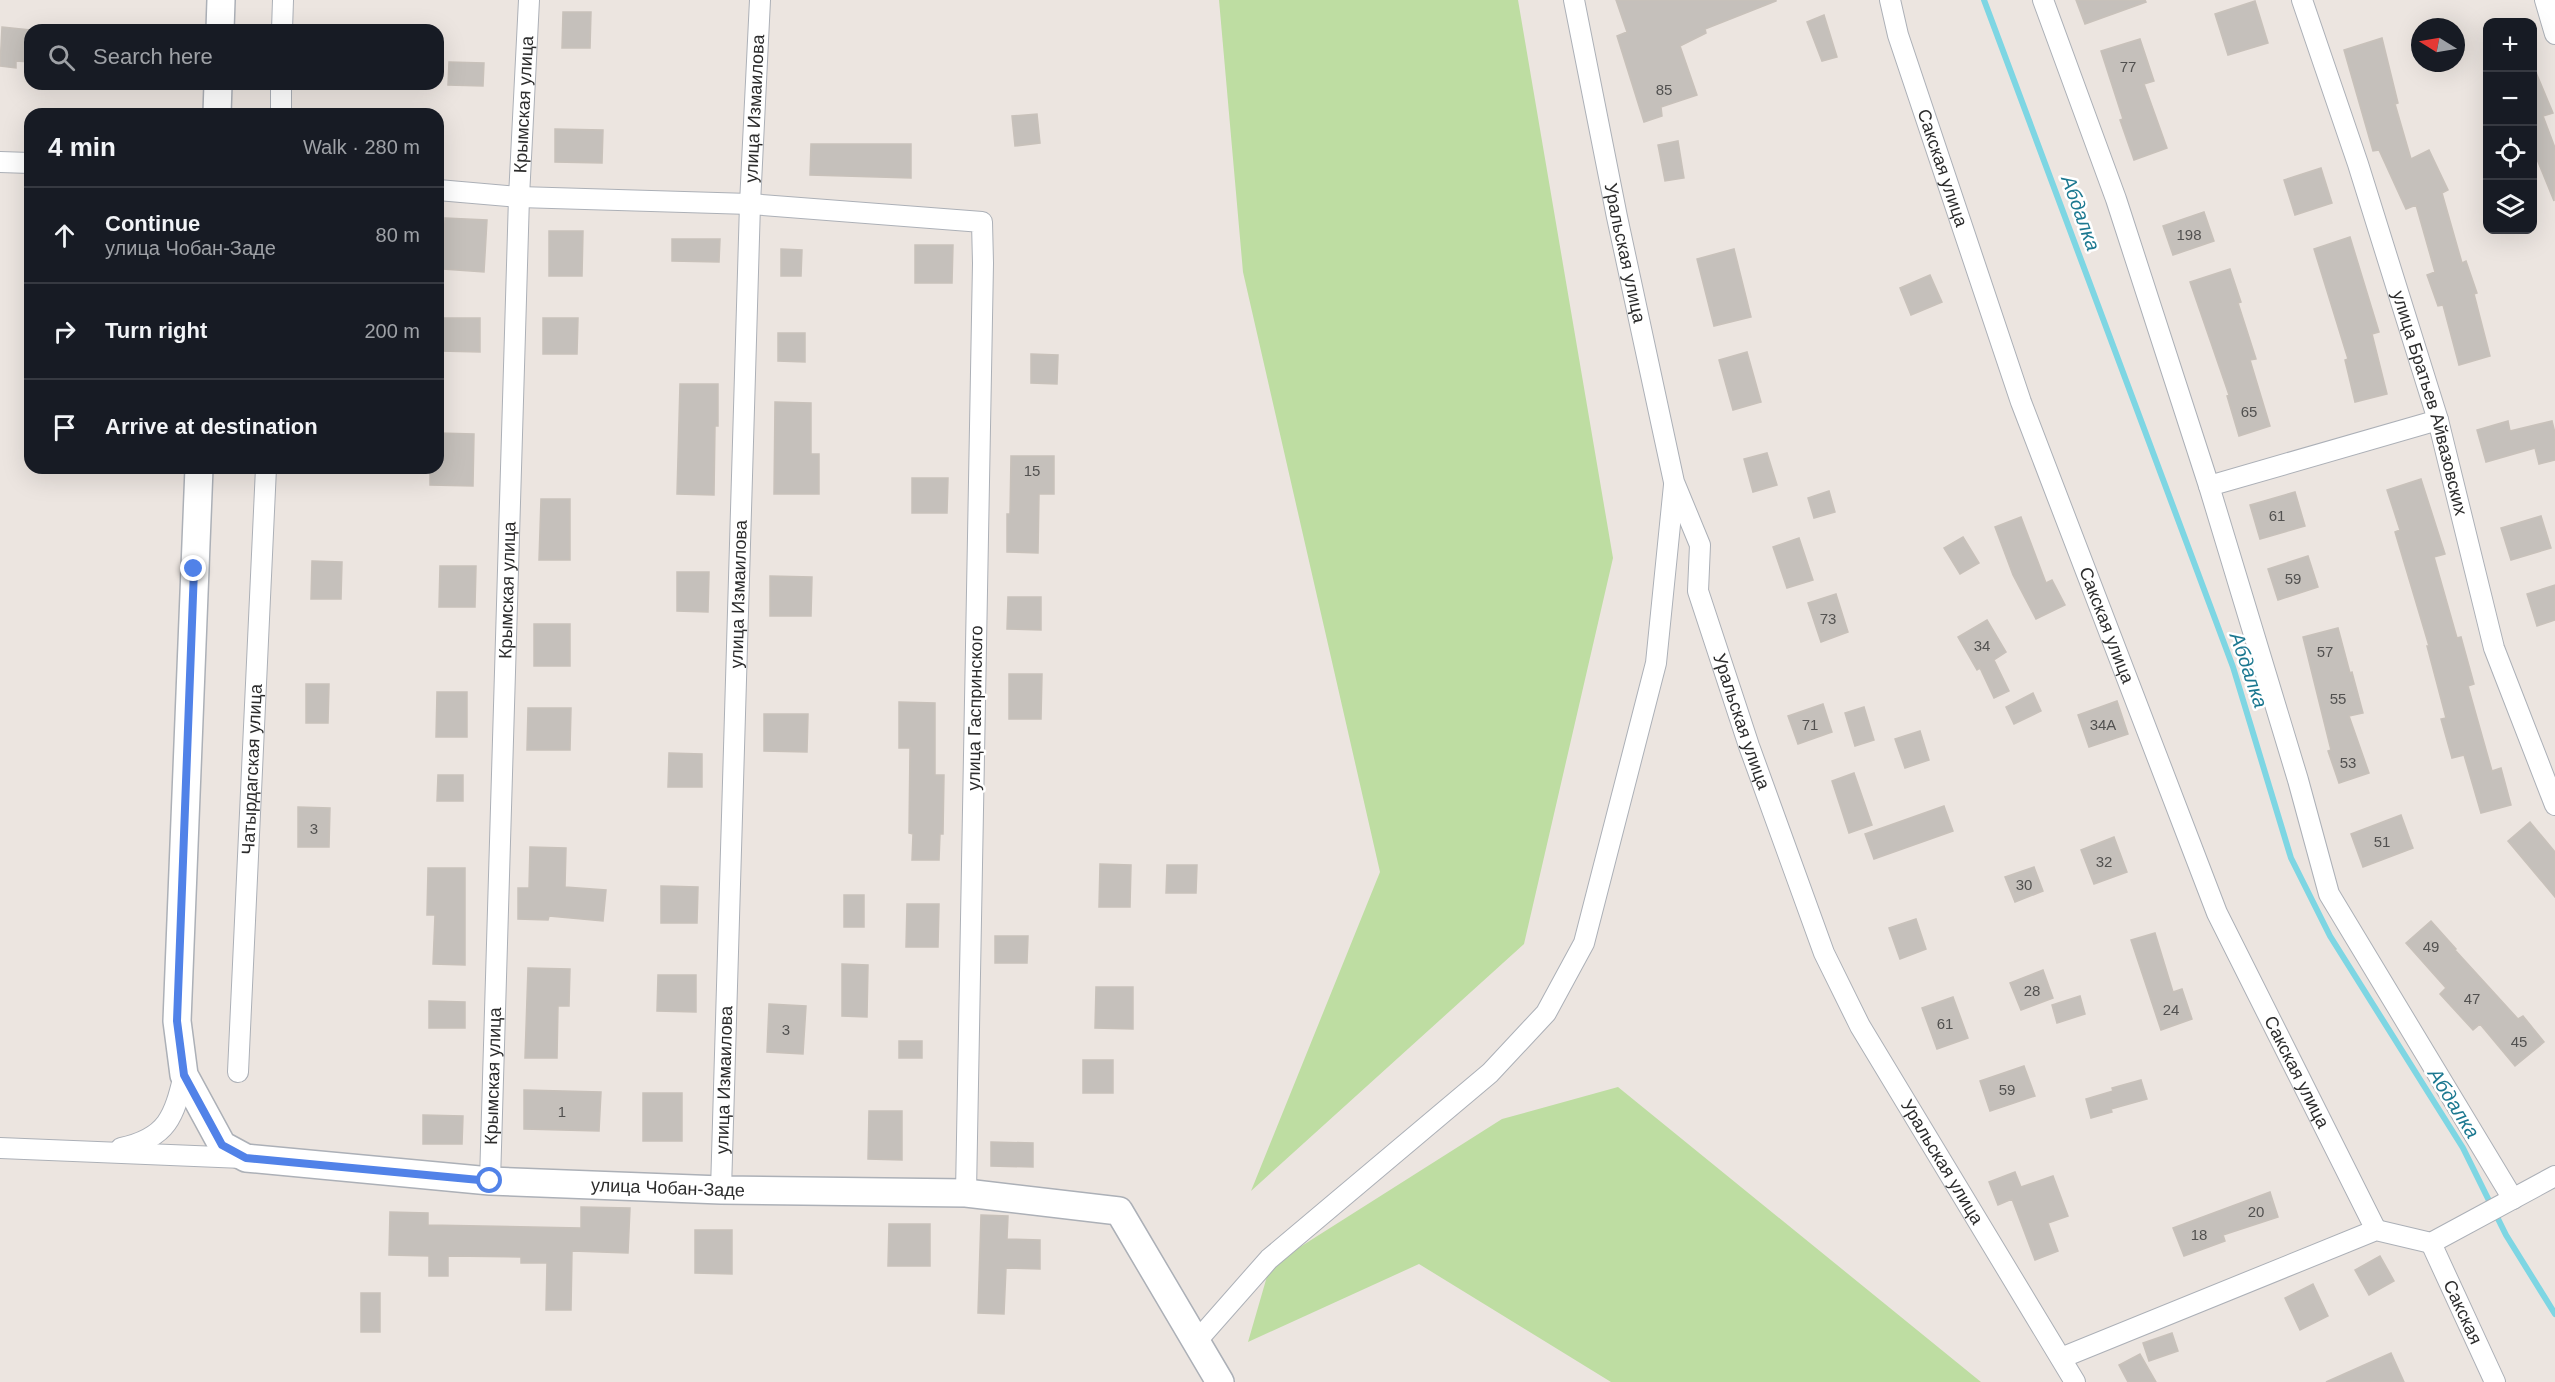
<!DOCTYPE html>
<html lang="en">
<head>
<meta charset="utf-8">
<style>
	:root { --surface:#171b24; --page:#242831; --text:#f1f3f6; --muted:#9ea1a6; --line:#363941 }
	body { margin:0; font-family:Helvetica,sans-serif; background:var(--page); color:var(--text) }
	.controls { position:absolute; right:18px; top:18px; display:grid; overflow:hidden; border-radius:12px; box-shadow:0 6px 24px #0002 }
	.controls button { width:54px; height:54px; display:grid; place-items:center; padding:0; border:0; border-bottom:2px solid var(--line); background:var(--surface); color:var(--text); font:30px sans-serif }
	.compass { position:absolute; left:2411px; top:18px; width:54px; height:54px; border-radius:50%; background:var(--surface); box-shadow:0 6px 24px #0002; rotate:281deg }
	.stop { position:absolute; width:18px; height:18px; margin:-14px; border:4px solid #5182e8; border-radius:50%; background:#fff }
	.stop.end { background:#5182e8; border-color:#fff; box-shadow:0 2px 6px #0008 }
	.list { margin:0; padding:0; list-style:none }
	h2 { display:flex; justify-content:space-between; align-items:center; height:78px; margin:0; padding:0 24px; font-size:26px }
	h2 small { font-size:20px; font-weight:400; color:var(--muted) }
	.list li { display:grid; grid-template-columns:39px 1fr auto; gap:18px; align-items:center; box-sizing:border-box; height:96px; padding:0 24px; border-top:2px solid var(--line) }
	.list b { display:block; font-size:22px; white-space:nowrap }
	.list p { margin:0; font-size:20px; white-space:nowrap; color:var(--muted) }
	.list em { font-size:20px; font-style:normal; color:var(--muted) }
	.icon { flex:none; width:33px; height:33px; fill:none; stroke:currentColor; stroke-width:2; stroke-linecap:round; stroke-linejoin:round }
	.map { position:relative; flex:none; width:2555px; height:1382px; overflow:hidden }
	.search { position:absolute; background:var(--surface); box-shadow:0 6px 24px #0002; left:24px; top:24px; width:420px; height:66px; display:flex; align-items:center; gap:15px; box-sizing:border-box; padding:0 21px; border-radius:18px; color:var(--muted); font-size:22px }
	.panel { position:absolute; background:var(--surface); box-shadow:0 6px 24px #0002; left:24px; top:108px; width:420px; height:366px; border-radius:18px }
	.map>svg:first-child { display:block }
	.green { fill:#bedda2 }
	.lines { fill:none; stroke-linecap:round; stroke-linejoin:round }
	.stream { stroke:#7ed6e3; stroke-width:6 }
	.building { fill:#c5c0bb; stroke:#c8c1ba; stroke-width:1.5 }
	.street-casing { stroke:#acb0b7; stroke-width:22 }
	.secondary-casing { stroke:#acb0b7; stroke-width:30 }
	.street { stroke:#fff; stroke-width:20 }
	.secondary { stroke:#fff; stroke-width:27 }
	.route { stroke:#5182e8; stroke-width:8 }
	.labels { text-anchor:middle; dominant-baseline:central; stroke-width:5; stroke-linejoin:round; paint-order:stroke }
	.number-label { font-size:15px; fill:#525150 }
	.street-label { font-size:18px; fill:#2c2c2c; stroke:#fff }
	.water-label { font-size:20px; font-style:italic; fill:#1c7890; stroke:#fff }
</style>
</head>
<body>
<div class="map">
<svg width="2555" height="1382" viewBox="0 0 2555 1382">
	<rect width="100%" height="100%" fill="#ece5e0"/>
	<path class="green" d="M 1219,0 L 1518,0 L 1613,558 L 1524,944 L 1251,1191 L 1380,872 L 1243,272 Z
		M 1618,1087 L 1981,1382 L 1611,1382 L 1419,1264 L 1248,1342 L 1270,1266 L 1502,1119 Z"/>
	<g class="lines">
		<path class="stream" d="M 1984,0 L 2233,667 L 2291,858 L 2330,936 L 2463,1148 L 2506,1235 L 2555,1314"/>
	</g>
	<path class="building" d="M 1616,0 L 1776,0 L 1776,1 L 1705,29 L 1706,33 L 1680,46 L 1697,95 L 1661,107 L 1662,116 L 1644,122 L 1617,36 L 1627,32 Z
		M 2076,0 L 2145,0 L 2146,2 L 2085,24 Z
		M 2255,1 L 2268,43 L 2228,55 L 2215,14 Z
		M 563,12 L 591,12 L 590,48 L 562,48 Z
		M 1824,15 L 1837,57 L 1822,61 L 1807,22 Z
		M 2,27 L 30,30 L 30,62 L 16,61 L 16,68 L 0,66 Z
		M 2382,38 L 2398,103 L 2395,104 L 2411,159 L 2429,150 L 2448,190 L 2442,193 L 2462,263 L 2466,261 L 2477,293 L 2474,294 L 2490,356 L 2459,365 L 2443,305 L 2438,306 L 2427,275 L 2435,272 L 2416,205 L 2406,209 L 2379,150 L 2373,151 L 2344,50 Z
		M 2140,39 L 2154,81 L 2144,84 L 2167,148 L 2134,160 L 2120,120 L 2123,119 L 2101,51 Z
		M 449,62 L 484,63 L 483,86 L 448,85 Z
		M 2532,63 L 2553,113 L 2543,116 L 2555,148 L 2554,201 L 2532,147 Z
		M 1037,114 L 1040,143 L 1015,146 L 1012,116 Z
		M 555,129 L 603,130 L 602,163 L 555,162 Z
		M 1678,141 L 1684,178 L 1665,181 L 1658,145 Z
		M 811,144 L 911,144 L 911,178 L 810,175 Z
		M 2321,168 L 2332,203 L 2295,215 L 2284,180 Z
		M 2204,212 L 2214,241 L 2173,255 L 2163,226 Z
		M 445,218 L 487,220 L 484,272 L 443,269 Z
		M 549,231 L 583,231 L 582,276 L 549,276 Z
		M 2350,237 L 2379,332 L 2372,334 L 2387,394 L 2355,402 L 2345,360 L 2348,359 L 2314,249 Z
		M 672,239 L 720,239 L 719,262 L 672,261 Z
		M 915,245 L 953,245 L 952,283 L 915,283 Z
		M 781,249 L 802,250 L 801,276 L 781,276 Z
		M 1734,249 L 1751,317 L 1714,326 L 1697,259 Z
		M 2230,269 L 2241,302 L 2238,303 L 2256,359 L 2250,360 L 2270,426 L 2239,436 L 2227,396 L 2229,395 L 2190,282 Z
		M 1930,275 L 1942,302 L 1911,315 L 1900,288 Z
		M 440,318 L 480,318 L 480,352 L 440,351 Z
		M 543,318 L 578,318 L 577,354 L 543,354 Z
		M 778,333 L 805,333 L 805,362 L 778,361 Z
		M 1747,352 L 1761,402 L 1733,410 L 1719,360 Z
		M 1031,354 L 1058,355 L 1057,384 L 1031,383 Z
		M 680,384 L 718,384 L 718,426 L 715,426 L 714,495 L 677,494 Z
		M 775,402 L 811,403 L 811,454 L 819,454 L 819,494 L 774,494 Z
		M 2508,421 L 2510,431 L 2552,421 L 2555,433 L 2555,460 L 2539,464 L 2535,448 L 2486,462 L 2477,430 Z
		M 438,433 L 474,434 L 473,486 L 430,485 L 430,468 L 438,468 Z
		M 1767,453 L 1777,485 L 1753,492 L 1744,459 Z
		M 1011,456 L 1054,456 L 1054,494 L 1039,494 L 1038,553 L 1007,552 L 1007,514 L 1010,514 Z
		M 912,478 L 948,478 L 947,513 L 912,513 Z
		M 2421,479 L 2445,554 L 2434,557 L 2457,638 L 2461,637 L 2474,684 L 2468,686 L 2492,771 L 2501,768 L 2511,805 L 2481,813 L 2464,755 L 2452,758 L 2441,719 L 2446,718 L 2427,646 L 2429,646 L 2395,532 L 2400,530 L 2387,490 Z
		M 1829,491 L 1835,512 L 1814,518 L 1808,498 Z
		M 2295,492 L 2305,526 L 2260,539 L 2250,505 Z
		M 541,499 L 570,499 L 570,560 L 539,560 Z
		M 2541,516 L 2551,548 L 2511,560 L 2501,528 Z
		M 2021,517 L 2046,583 L 2052,580 L 2065,605 L 2036,619 L 2013,575 L 1995,527 Z
		M 1963,537 L 1979,563 L 1960,574 L 1944,548 Z
		M 1799,538 L 1813,580 L 1787,588 L 1773,547 Z
		M 2308,556 L 2318,587 L 2278,600 L 2268,569 Z
		M 312,561 L 342,562 L 341,599 L 311,599 Z
		M 440,566 L 476,566 L 475,607 L 439,607 Z
		M 677,572 L 709,572 L 708,612 L 677,611 Z
		M 770,576 L 812,577 L 811,616 L 770,616 Z
		M 2555,585 L 2555,620 L 2537,626 L 2527,594 Z
		M 1836,594 L 1848,632 L 1821,642 L 1808,603 Z
		M 1008,597 L 1041,597 L 1041,630 L 1007,629 Z
		M 1987,620 L 2006,652 L 1994,660 L 2009,691 L 1994,698 L 1980,668 L 1977,670 L 1958,637 Z
		M 534,624 L 570,624 L 570,666 L 534,666 Z
		M 2338,628 L 2350,673 L 2352,672 L 2363,713 L 2349,716 L 2369,773 L 2339,783 L 2328,751 L 2331,750 L 2303,637 Z
		M 1009,674 L 1042,674 L 1041,719 L 1009,719 Z
		M 306,684 L 329,684 L 328,723 L 306,723 Z
		M 437,692 L 467,692 L 467,737 L 436,737 Z
		M 2033,693 L 2041,711 L 2014,724 L 2006,707 Z
		M 2117,701 L 2128,734 L 2089,747 L 2078,715 Z
		M 899,702 L 935,703 L 935,775 L 944,775 L 943,834 L 940,834 L 939,860 L 912,860 L 913,834 L 909,833 L 910,748 L 899,748 Z
		M 1823,704 L 1832,732 L 1798,744 L 1788,716 Z
		M 1864,707 L 1874,740 L 1855,746 L 1845,713 Z
		M 528,708 L 571,708 L 570,750 L 527,750 Z
		M 764,714 L 808,714 L 807,752 L 764,751 Z
		M 1920,731 L 1929,760 L 1905,768 L 1895,739 Z
		M 669,753 L 702,754 L 702,787 L 668,787 Z
		M 1854,773 L 1872,825 L 1849,833 L 1832,781 Z
		M 438,775 L 463,775 L 463,801 L 437,801 Z
		M 1944,806 L 1953,831 L 1874,859 L 1865,834 Z
		M 298,807 L 330,808 L 329,847 L 298,847 Z
		M 2401,815 L 2413,848 L 2363,867 L 2351,834 Z
		M 2530,822 L 2555,852 L 2555,897 L 2508,841 Z
		M 2114,837 L 2127,872 L 2094,884 L 2081,850 Z
		M 530,847 L 566,848 L 565,887 L 606,890 L 603,921 L 549,916 L 548,920 L 518,919 L 518,888 L 529,888 Z
		M 1100,864 L 1131,865 L 1130,907 L 1099,907 Z
		M 1167,865 L 1197,865 L 1196,893 L 1166,893 Z
		M 2034,867 L 2043,891 L 2015,902 L 2005,877 Z
		M 428,868 L 465,868 L 465,965 L 433,964 L 435,915 L 427,915 Z
		M 661,886 L 698,887 L 697,923 L 661,923 Z
		M 844,895 L 864,895 L 864,927 L 844,927 Z
		M 907,904 L 939,904 L 938,947 L 906,947 Z
		M 1916,919 L 1926,949 L 1900,959 L 1889,928 Z
		M 2431,921 L 2456,949 L 2455,950 L 2518,1019 L 2523,1016 L 2544,1042 L 2515,1066 L 2480,1024 L 2473,1030 L 2440,994 L 2446,988 L 2406,943 Z
		M 2155,933 L 2173,992 L 2182,989 L 2192,1019 L 2161,1030 L 2131,940 Z
		M 995,936 L 1028,936 L 1027,963 L 995,963 Z
		M 842,964 L 868,965 L 867,1017 L 842,1016 Z
		M 528,968 L 570,969 L 569,1006 L 558,1006 L 557,1058 L 525,1058 Z
		M 2043,970 L 2053,998 L 2021,1010 L 2010,983 Z
		M 658,975 L 696,975 L 696,1012 L 657,1011 Z
		M 1096,987 L 1133,987 L 1133,1029 L 1095,1028 Z
		M 2080,996 L 2085,1014 L 2057,1023 L 2052,1005 Z
		M 1953,997 L 1968,1038 L 1937,1049 L 1922,1008 Z
		M 429,1001 L 465,1002 L 465,1028 L 429,1028 Z
		M 769,1004 L 806,1006 L 803,1054 L 767,1052 Z
		M 899,1041 L 922,1041 L 922,1058 L 899,1058 Z
		M 1083,1060 L 1113,1060 L 1113,1093 L 1083,1093 Z
		M 2024,1066 L 2035,1096 L 1990,1111 L 1980,1081 Z
		M 2141,1080 L 2147,1099 L 2111,1109 L 2112,1112 L 2091,1118 L 2086,1099 L 2113,1091 L 2112,1088 Z
		M 524,1090 L 601,1092 L 599,1131 L 524,1129 Z
		M 643,1093 L 682,1093 L 682,1141 L 643,1141 Z
		M 869,1111 L 902,1111 L 902,1160 L 868,1159 Z
		M 423,1115 L 463,1116 L 462,1144 L 423,1144 Z
		M 991,1142 L 1033,1143 L 1033,1167 L 991,1166 Z
		M 2015,1172 L 2021,1187 L 2053,1176 L 2068,1216 L 2048,1223 L 2058,1251 L 2035,1260 L 2012,1199 L 1998,1205 L 1989,1182 Z
		M 2270,1192 L 2278,1217 L 2223,1235 L 2225,1241 L 2184,1256 L 2173,1228 Z
		M 581,1207 L 630,1208 L 628,1253 L 572,1251 L 571,1310 L 546,1310 L 547,1263 L 521,1263 L 521,1257 L 448,1256 L 448,1276 L 429,1276 L 429,1256 L 389,1255 L 390,1212 L 428,1213 L 428,1225 L 581,1228 Z
		M 981,1215 L 1008,1216 L 1007,1239 L 1040,1240 L 1040,1269 L 1006,1268 L 1004,1314 L 978,1313 Z
		M 889,1224 L 930,1224 L 930,1266 L 888,1266 Z
		M 695,1230 L 732,1230 L 732,1274 L 695,1273 Z
		M 2380,1256 L 2394,1281 L 2369,1295 L 2355,1270 Z
		M 2313,1284 L 2328,1316 L 2300,1330 L 2285,1298 Z
		M 361,1293 L 380,1293 L 380,1332 L 361,1332 Z
		M 2172,1333 L 2178,1351 L 2149,1361 L 2143,1343 Z
		M 2391,1353 L 2404,1382 L 2326,1382 Z
		M 2140,1354 L 2156,1382 L 2128,1382 L 2119,1365 Z"/>
	<g class="lines">
		<defs>
			<g id="street">
				<path id="s1" d="M 1574,0 L 1617,217 L 1674,482 L 1700,545 L 1698,591 L 1749,746 L 1824,953 L 1860,1026 L 2075,1382"/>
				<path id="s2" d="M 1890,0 L 1898,35 L 2021,402 L 2217,913 L 2376,1230"/>
				<path d="M 2043,0 L 2116,199 L 2209,486 L 2298,780 L 2329,894 L 2513,1199"/>
				<path id="s3" d="M 2302,0 L 2358,164 L 2438,420 L 2494,648 L 2555,805"/>
				<path d="M 2545,0 L 2555,34"/>
				<path d="M 282,30 L 283,0"/>
				<path d="M 281,114 L 281,84"/>
				<path d="M 0,162 L 30,163"/>
				<path d="M 438,190 L 519,197 L 750,204 L 982,222 L 983,263 L 966,1193"/>
				<path d="M 2209,486 L 2438,420"/>
				<path id="s4" d="M 238,1072 L 266,468"/>
				<path d="M 0,1148 L 243,1158"/>
				<path d="M 121,1148 C 168,1138 174,1116 184,1075"/>
				<path id="s5" d="M 490,1181 L 519,197 L 529,0"/>
				<path id="s6" d="M 721,1190 L 750,204 L 760,0"/>
				<path id="s7" d="M 2431,1243 L 2495,1382"/>
				<path d="M 1195,1343 L 1269,1259 L 1490,1073 L 1546,1013 L 1584,943 L 1656,663 L 1674,485"/>
				<path d="M 2061,1358 L 2376,1230 L 2431,1243 L 2555,1176"/>
			</g>
			<g id="secondary">
				<path d="M 220,30 L 221,0"/>
				<path d="M 217,114 L 218,84"/>
				<path id="s8" d="M 199,468 L 177,1021 L 184,1075 L 222,1145 L 246,1158 L 490,1181 L 721,1190 L 966,1193 L 1119,1211 L 1220,1382"/>
			</g>
		</defs>
		<use href="#street" class="street-casing"/>
		<use href="#secondary" class="secondary-casing"/>
		<use href="#street" class="street"/>
		<use href="#secondary" class="secondary"/>
	</g>
	<g class="lines">
		<path class="route" d="M 194,569 L 177,1021 L 184,1075 L 222,1145 L 246,1158 L 490,1181"/>
	</g>
	<g class="labels">
		<g class="number-label">
			<text x="2128" y="66">77</text>
			<text x="1664" y="89">85</text>
			<text x="2189" y="234">198</text>
			<text x="2249" y="411">65</text>
			<text x="1032" y="470">15</text>
			<text x="2277" y="515">61</text>
			<text x="2293" y="578">59</text>
			<text x="1828" y="618">73</text>
			<text x="1982" y="645">34</text>
			<text x="2325" y="651">57</text>
			<text x="2338" y="698">55</text>
			<text x="1810" y="724">71</text>
			<text x="2103" y="724">34А</text>
			<text x="2348" y="762">53</text>
			<text x="314" y="828">3</text>
			<text x="2382" y="841">51</text>
			<text x="2104" y="861">32</text>
			<text x="2024" y="884">30</text>
			<text x="2431" y="946">49</text>
			<text x="2032" y="990">28</text>
			<text x="2472" y="998">47</text>
			<text x="2171" y="1009">24</text>
			<text x="1945" y="1023">61</text>
			<text x="786" y="1029">3</text>
			<text x="2519" y="1041">45</text>
			<text x="2007" y="1089">59</text>
			<text x="562" y="1111">1</text>
			<text x="2256" y="1211">20</text>
			<text x="2199" y="1234">18</text>
		</g>
		<g class="street-label">
			<text stroke="none"><textPath href="#s5" startOffset="1077">Крымская улица</textPath></text>
			<text stroke="none"><textPath href="#s6" startOffset="1082">улица Измаилова</textPath></text>
			<text stroke="none"><textPath href="#s2" startOffset="176">Сакская улица</textPath></text>
			<text stroke="none"><textPath href="#s1" startOffset="258">Уральская улица</textPath></text>
			<text stroke="none"><textPath href="#s3" startOffset="423">улица Братьев Айвазовских</textPath></text>
			<text stroke="none"><textPath href="#s5" startOffset="591">Крымская улица</textPath></text>
			<text stroke="none"><textPath href="#s6" startOffset="596">улица Измаилова</textPath></text>
			<text stroke="none"><textPath href="#s2" startOffset="662">Сакская улица</textPath></text>
			<text transform="translate(975 708) rotate(-89)">улица Гаспринского</text>
			<text stroke="none"><textPath href="#s1" startOffset="744">Уральская улица</textPath></text>
			<text stroke="none"><textPath href="#s4" startOffset="303">Чатырдагская улица</textPath></text>
			<text stroke="none"><textPath href="#s2" startOffset="1148">Сакская улица</textPath></text>
			<text stroke="none"><textPath href="#s5" startOffset="105">Крымская улица</textPath></text>
			<text stroke="none"><textPath href="#s6" startOffset="110">улица Измаилова</textPath></text>
			<text stroke="none"><textPath href="#s1" startOffset="1230">Уральская улица</textPath></text>
			<text stroke="none"><textPath href="#s8" startOffset="1138">улица Чобан-Заде</textPath></text>
			<text stroke="none"><textPath href="#s7" startOffset="76">Сакская</textPath></text>
		</g>
		<g class="water-label">
			<text transform="translate(2081 213) rotate(70)">Абдалка</text>
			<text transform="translate(2249 670) rotate(71)">Абдалка</text>
			<text transform="translate(2454 1103) rotate(58)">Абдалка</text>
		</g>
	</g>
</svg>
<div class="controls">
<button>+</button>
<button>−</button>
<button><svg class="icon" aria-label="locate" viewBox="0 0 24 24"><circle cx="12" cy="12" r="6"/><path d="M12 2v4M12 18v4M2 12h4M18 12h4"/></svg></button>
<button><svg class="icon" aria-label="layers" viewBox="0 0 24 24"><path d="M12 4l9 5-9 5-9-5zM3 14l9 5 9-5"/></svg></button>
</div>
<svg class="compass" viewBox="-18 -18 36 36"><path d="M0-13l5 13h-10z" fill="#e53935"/><path d="M0 13l5-13h-10z" fill="#9ea1a6"/></svg>
<div class="stop" style="left:490px;top:1181px"></div>
<div class="stop end" style="left:194px;top:569px"></div>
<div class="search"><svg class="icon" aria-label="search" viewBox="0 0 24 24"><circle cx="10" cy="10" r="6"/><path d="M15 15l6 6"/></svg>Search here</div>
<section class="panel">
<h2>4 min<small>Walk · 280 m</small></h2>
<ul class="list">
<li><svg class="icon" aria-label="ahead" viewBox="0 0 24 24"><path d="M12 20V5M6 11l6-6 6 6"/></svg><div><b>Continue</b><p>улица Чобан-Заде</p></div><em>80 m</em></li>
<li><svg class="icon" aria-label="right" viewBox="0 0 24 24"><path d="M7 20v-9h11M14 6l5 5-5 5"/></svg><div><b>Turn right</b></div><em>200 m</em></li>
<li><svg class="icon" aria-label="arrive" viewBox="0 0 24 24"><path d="M6 21V4h12l-3 4 3 4H6"/></svg><div><b>Arrive at destination</b></div></li>
</ul>
</section>
</div>
</body>
</html>
